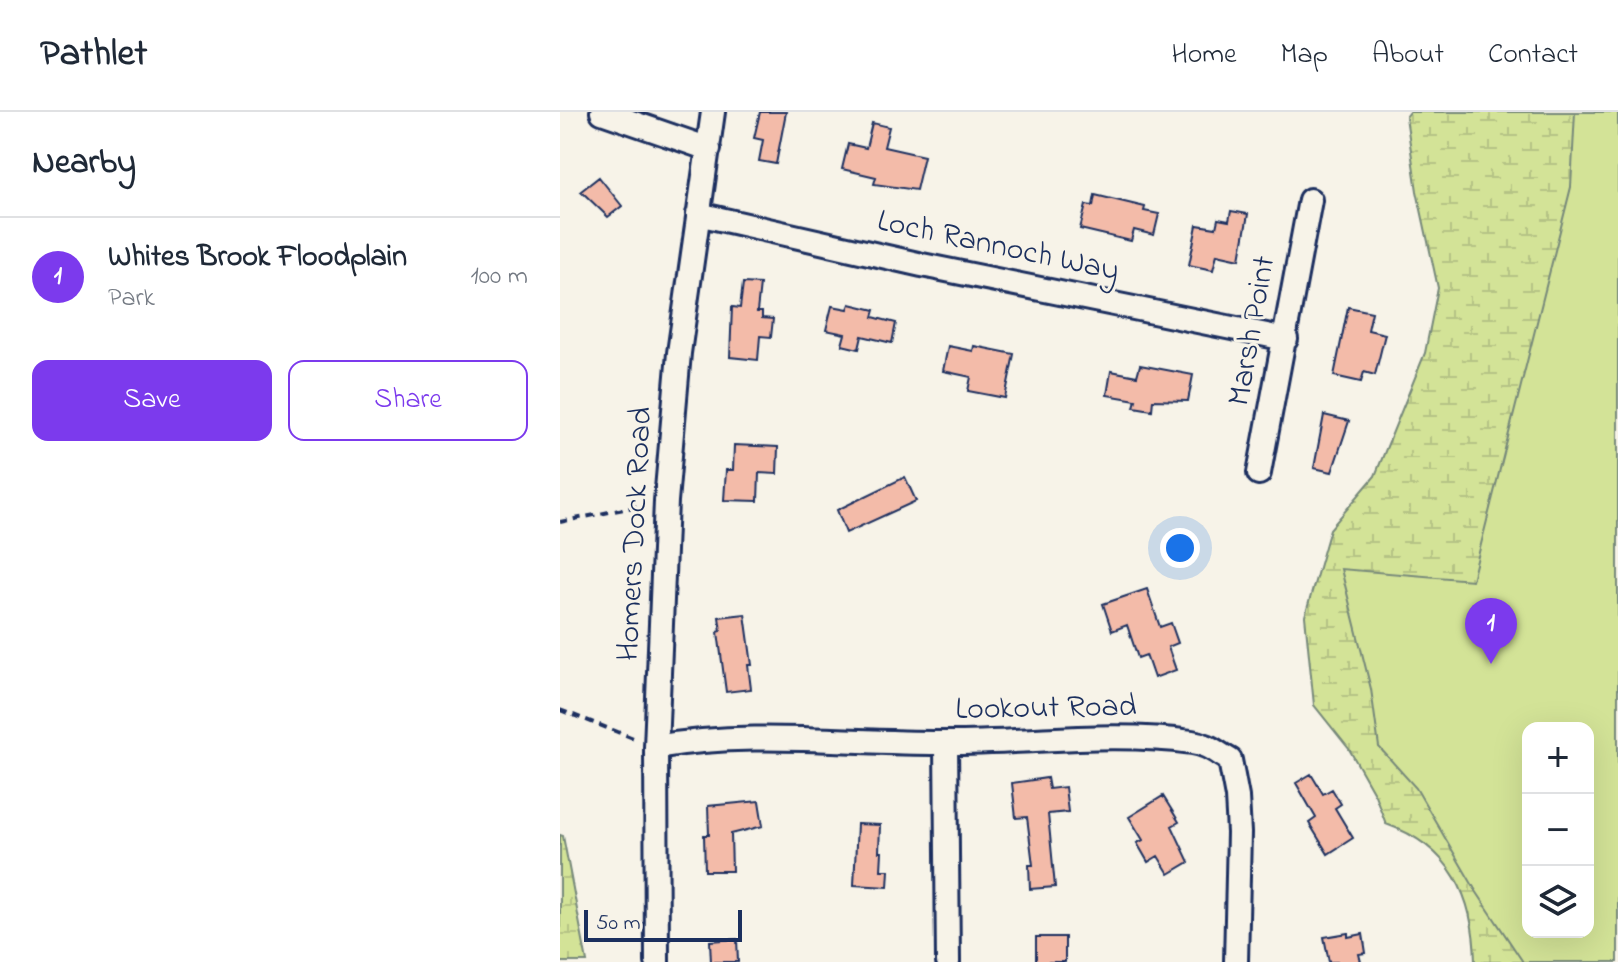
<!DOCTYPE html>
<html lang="en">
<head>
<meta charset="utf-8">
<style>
	:root { --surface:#fff; --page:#f6f6f7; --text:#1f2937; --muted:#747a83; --line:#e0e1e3; --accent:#7c3aed }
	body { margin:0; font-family:"Indie Flower",sans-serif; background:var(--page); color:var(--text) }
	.controls { position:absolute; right:24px; bottom:24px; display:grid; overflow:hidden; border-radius:16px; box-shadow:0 8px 32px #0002 }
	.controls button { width:72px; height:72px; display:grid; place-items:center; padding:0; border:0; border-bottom:2px solid var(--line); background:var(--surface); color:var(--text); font:40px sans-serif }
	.scale { position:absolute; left:24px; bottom:20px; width:158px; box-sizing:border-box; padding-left:8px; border:4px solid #1b2f5e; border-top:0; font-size:22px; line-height:28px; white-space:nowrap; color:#1b2f5e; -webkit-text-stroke:6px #f7f3e8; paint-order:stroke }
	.you { position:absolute; left:620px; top:436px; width:28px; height:28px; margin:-20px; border:6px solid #fff; border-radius:50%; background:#1a73e8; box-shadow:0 0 0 12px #1a73e833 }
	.badge { display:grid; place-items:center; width:52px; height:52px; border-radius:50%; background:var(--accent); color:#fff; font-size:26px; font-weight:700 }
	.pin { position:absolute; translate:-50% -66px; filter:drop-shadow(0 2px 4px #0008) }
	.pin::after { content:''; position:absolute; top:42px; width:28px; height:24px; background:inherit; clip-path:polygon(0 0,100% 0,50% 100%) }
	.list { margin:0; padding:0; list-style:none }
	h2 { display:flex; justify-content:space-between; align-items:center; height:104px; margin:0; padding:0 32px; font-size:34px }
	h2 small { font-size:26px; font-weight:400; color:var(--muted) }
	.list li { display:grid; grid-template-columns:52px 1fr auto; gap:24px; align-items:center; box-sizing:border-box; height:120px; padding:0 32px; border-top:2px solid var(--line) }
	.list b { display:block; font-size:30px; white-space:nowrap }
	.list p { margin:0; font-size:26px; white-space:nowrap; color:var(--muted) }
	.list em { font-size:26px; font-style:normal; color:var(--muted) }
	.actions { display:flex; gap:16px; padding:24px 32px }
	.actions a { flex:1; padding:18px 0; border:2px solid var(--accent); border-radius:16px; text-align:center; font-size:28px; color:var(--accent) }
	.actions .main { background:var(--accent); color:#fff }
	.icon { flex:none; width:44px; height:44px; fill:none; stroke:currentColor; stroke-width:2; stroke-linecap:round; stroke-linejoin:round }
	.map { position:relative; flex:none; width:1058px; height:850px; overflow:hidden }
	header { display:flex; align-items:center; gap:48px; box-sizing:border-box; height:112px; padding:0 40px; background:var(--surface); border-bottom:2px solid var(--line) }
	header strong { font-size:38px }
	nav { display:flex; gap:44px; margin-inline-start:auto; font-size:28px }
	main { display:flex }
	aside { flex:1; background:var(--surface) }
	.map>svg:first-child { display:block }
	.wetland { fill:url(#wetland-marsh); stroke:#77897a; stroke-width:2; fill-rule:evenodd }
	.green { fill:#d3e397; stroke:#77897a; stroke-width:2; fill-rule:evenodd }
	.building { fill:#f3bba9; stroke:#1b2f5e; stroke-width:2 }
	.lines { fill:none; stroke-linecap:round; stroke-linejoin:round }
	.minor-casing { stroke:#1b2f5e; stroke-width:28 }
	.path { stroke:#1b2f5e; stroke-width:4; stroke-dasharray:8 6; stroke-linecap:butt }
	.minor { stroke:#f7f3e8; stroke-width:22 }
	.labels { text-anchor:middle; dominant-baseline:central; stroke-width:6; stroke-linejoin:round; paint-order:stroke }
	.street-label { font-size:32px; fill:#1b2f5e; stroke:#f7f3e8 }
</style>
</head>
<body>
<header>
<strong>Pathlet</strong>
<nav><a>Home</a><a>Map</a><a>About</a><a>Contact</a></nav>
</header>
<main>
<aside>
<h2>Nearby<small></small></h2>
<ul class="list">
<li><span class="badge">1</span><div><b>Whites Brook Floodplain</b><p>Park</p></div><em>100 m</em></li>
</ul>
<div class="actions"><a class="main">Save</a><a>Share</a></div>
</aside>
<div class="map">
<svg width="1058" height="850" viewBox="0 0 1058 850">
	<defs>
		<pattern id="wetland-marsh" width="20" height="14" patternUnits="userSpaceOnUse" patternTransform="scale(2)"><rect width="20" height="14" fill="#d3e397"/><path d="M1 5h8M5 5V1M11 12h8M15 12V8" fill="none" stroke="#b5c385"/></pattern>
	</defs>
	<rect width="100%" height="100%" fill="#f7f3e8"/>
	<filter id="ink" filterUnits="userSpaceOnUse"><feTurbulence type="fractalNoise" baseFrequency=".0125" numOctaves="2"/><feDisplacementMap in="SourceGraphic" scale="16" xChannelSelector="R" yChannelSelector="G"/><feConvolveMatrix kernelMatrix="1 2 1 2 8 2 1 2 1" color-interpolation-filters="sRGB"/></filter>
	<g filter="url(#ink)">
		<path class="wetland" d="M 850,0 L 1058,0 L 1058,850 L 915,850 C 914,784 891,735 826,712 L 815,683 L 789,637 L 754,593 L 745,504 L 770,417 L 815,364 L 865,241 L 878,176 L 857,79 L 846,5 ZM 968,616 L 1028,616 L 1028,820 L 968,820 Z
			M 0,723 L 3,724 L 27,850 L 0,850 Z"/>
		<path class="green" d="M 1015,0 L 1058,0 L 1058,850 L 963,850 L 916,779 L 856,676 L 819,635 L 811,577 L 781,457 L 912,468 L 1011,75 ZM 1028,616 L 1028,820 L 968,820 L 968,616 Z"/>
		<path class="building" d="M 200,0 L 226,0 L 216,52 L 199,49 L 203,28 L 194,26 Z
			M 312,11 L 329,15 L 324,35 L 364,44 L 356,78 L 314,72 L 316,65 L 282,57 L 288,32 L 306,36 Z
			M 39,65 L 62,94 L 48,105 L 21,79 Z
			M 535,83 L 585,95 L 584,99 L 599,102 L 594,123 L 574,118 L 571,129 L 520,117 L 526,93 L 533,94 Z
			M 671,99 L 688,102 L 680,147 L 657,142 L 653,158 L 629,153 L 637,113 L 656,116 L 658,107 L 669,109 Z
			M 183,171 L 200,172 L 197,200 L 202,200 L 202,206 L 213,207 L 211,225 L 200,224 L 198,248 L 170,245 L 172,195 L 180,196 Z
			M 290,192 L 315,198 L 313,205 L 336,211 L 332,231 L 302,224 L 299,237 L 282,233 L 285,222 L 266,218 L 272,194 L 288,197 Z
			M 788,195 L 812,200 L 808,218 L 825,222 L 815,263 L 804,260 L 801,270 L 774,264 Z
			M 388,234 L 413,239 L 414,234 L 454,242 L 445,286 L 408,279 L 411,265 L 383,259 Z
			M 580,253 L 633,263 L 628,289 L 593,288 L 592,298 L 574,295 L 576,288 L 547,283 L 551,259 L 577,264 Z
			M 764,303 L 789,309 L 772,360 L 754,356 Z
			M 174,333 L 218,335 L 217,362 L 199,361 L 198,389 L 164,388 L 166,358 L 173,358 Z
			M 345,365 L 356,389 L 286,421 L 277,398 Z
			M 587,477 L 600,515 L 611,511 L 618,531 L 608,535 L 616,558 L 594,566 L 586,543 L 578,546 L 567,513 L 552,519 L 543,492 Z
			M 185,502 L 192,553 L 188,553 L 191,577 L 166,580 L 158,520 L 161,519 L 159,505 Z
			M 751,662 L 763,682 L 772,677 L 781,692 L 775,696 L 793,726 L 768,742 L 749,711 L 756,706 L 736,671 Z
			M 487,666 L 489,677 L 505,675 L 508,700 L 488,702 L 495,775 L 470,777 L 469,753 L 473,753 L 467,705 L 456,706 L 452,671 Z
			M 603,684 L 619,710 L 612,714 L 629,750 L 609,762 L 598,744 L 588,750 L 577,731 L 583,728 L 569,705 Z
			M 199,689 L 203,714 L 171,722 L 172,759 L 145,759 L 144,723 L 149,723 L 148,694 Z
			M 297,712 L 320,713 L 319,740 L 322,740 L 321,758 L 329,758 L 328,775 L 294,773 Z
			M 788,821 L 788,825 L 803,822 L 806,841 L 799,842 L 801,850 L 769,850 L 764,825 Z
			M 476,825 L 505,825 L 505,850 L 476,850 Z
			M 177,827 L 178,850 L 151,850 L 150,829 Z"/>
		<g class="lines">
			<defs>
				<path id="minor" d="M 42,0 L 149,37
					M 138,102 L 362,153 L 726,227
					M 699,361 L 750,88
					M 386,631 L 388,850
					M 96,635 C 193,618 291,632 388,631 C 468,631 552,619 632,630 C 648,632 656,640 670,648 L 677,685 L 679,721 L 676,850
					M 97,850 L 96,635 L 106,389 L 119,241 L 153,0"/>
			</defs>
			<use href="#minor" class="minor-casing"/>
			<path class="path" d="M 0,410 L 84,393
				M 0,598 L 76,627"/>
			<use href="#minor" class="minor"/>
		</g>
	</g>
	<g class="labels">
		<g class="street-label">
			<text transform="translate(438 135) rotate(12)">Loch Rannoch Way</text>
			<text transform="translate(693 219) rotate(-80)">Marsh Point</text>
			<text transform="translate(76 422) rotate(-87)">Homers Dock Road</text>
			<text transform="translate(486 597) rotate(-1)">Lookout Road</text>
		</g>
	</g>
</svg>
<div class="controls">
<button>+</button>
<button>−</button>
<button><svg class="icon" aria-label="layers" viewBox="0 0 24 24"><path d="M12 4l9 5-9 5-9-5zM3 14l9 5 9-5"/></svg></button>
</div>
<div class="scale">50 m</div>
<div class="you"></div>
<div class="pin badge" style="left:931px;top:552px">1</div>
</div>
</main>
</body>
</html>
